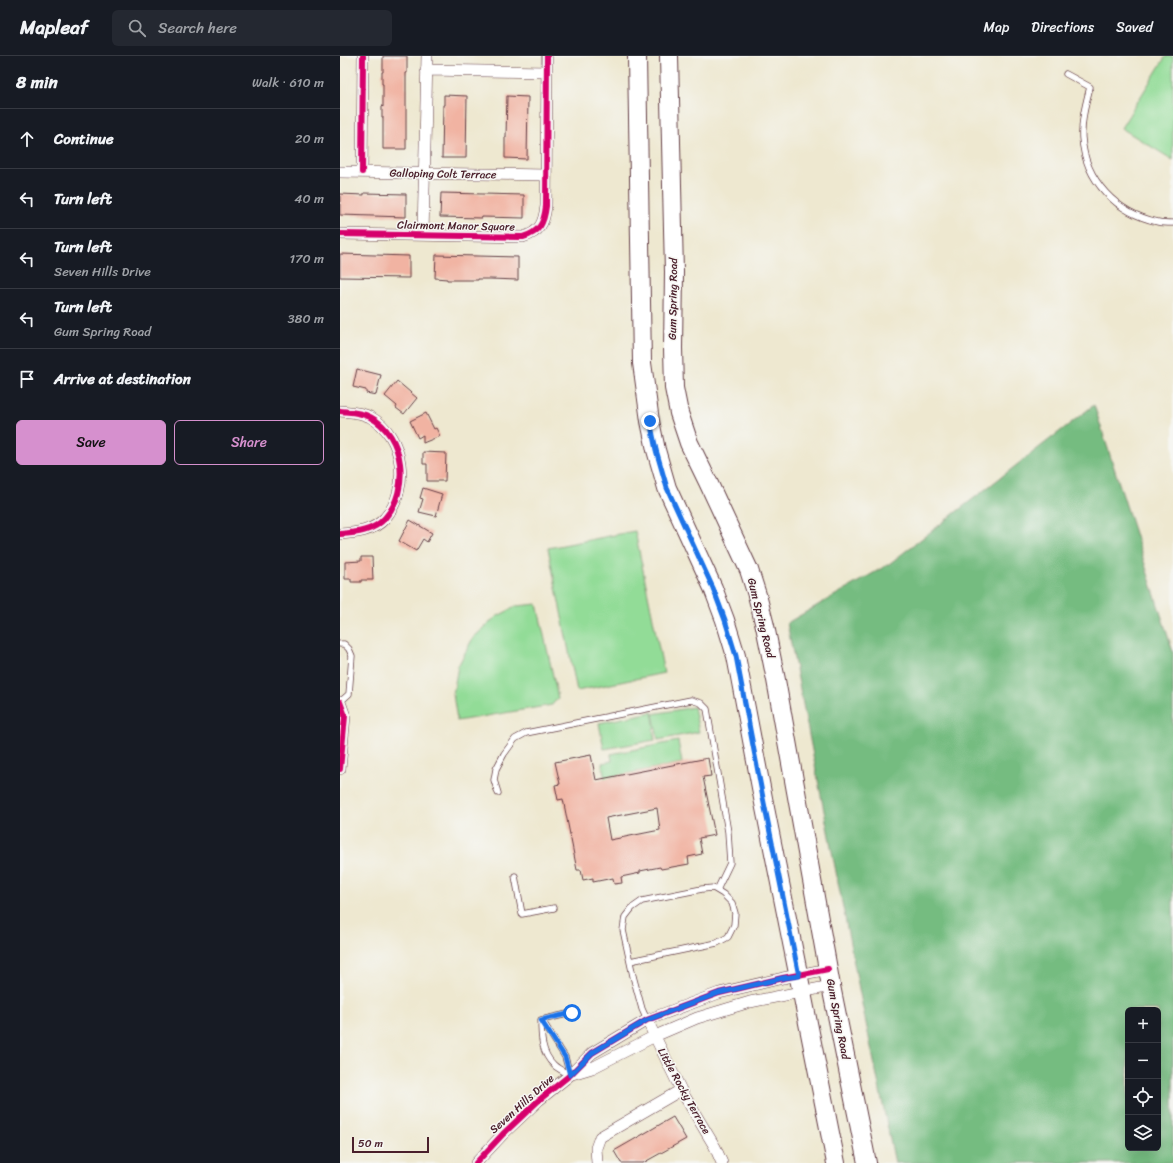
<!DOCTYPE html>
<html lang="en">
<head>
<meta charset="utf-8">
<style>
	:root { --surface:#171b24; --page:#242831; --text:#f1f3f6; --muted:#9ea1a6; --line:#363941; --accent:#d690ce }
	body { margin:0; font-family:Sriracha,sans-serif; background:var(--page); color:var(--text) }
	.controls { position:absolute; right:12px; bottom:12px; display:grid; overflow:hidden; border-radius:6px; box-shadow:0 4px 16px #0002 }
	.controls button { width:36px; height:36px; display:grid; place-items:center; padding:0; border:0; border-bottom:1px solid var(--line); background:var(--surface); color:var(--text); font:20px sans-serif }
	.scale { position:absolute; left:12px; bottom:10px; width:77px; box-sizing:border-box; padding-left:4px; border:2px solid #4a1f2b; border-top:0; font-size:11px; line-height:14px; white-space:nowrap; color:#4a1f2b; -webkit-text-stroke:3px #f6f6f2; paint-order:stroke }
	.stop { position:absolute; width:12px; height:12px; margin:-9px; border:3px solid #1a73e8; border-radius:50%; background:#fff }
	.stop.end { background:#1a73e8; border-color:#fff; box-shadow:0 1px 4px #0008 }
	.list { margin:0; padding:0; list-style:none }
	h2 { display:flex; justify-content:space-between; align-items:center; height:52px; margin:0; padding:0 16px; font-size:17px }
	h2 small { font-size:13px; font-weight:400; color:var(--muted) }
	.list li { display:grid; grid-template-columns:26px 1fr auto; gap:12px; align-items:center; box-sizing:border-box; height:60px; padding:0 16px; border-top:1px solid var(--line) }
	.list b { display:block; font-size:15px; white-space:nowrap }
	.list p { margin:0; font-size:13px; white-space:nowrap; color:var(--muted) }
	.list em { font-size:13px; font-style:normal; color:var(--muted) }
	.actions { display:flex; gap:8px; padding:12px 16px }
	.actions a { flex:1; padding:9px 0; border:1px solid var(--accent); border-radius:6px; text-align:center; font-size:14px; color:var(--accent) }
	.actions .main { background:var(--accent); color:#111 }
	.icon { flex:none; width:22px; height:22px; fill:none; stroke:currentColor; stroke-width:2; stroke-linecap:round; stroke-linejoin:round }
	.map { position:relative; flex:none; width:833px; height:1107px; overflow:hidden }
	header { display:flex; align-items:center; gap:24px; box-sizing:border-box; height:56px; padding:0 20px; background:var(--surface); border-bottom:1px solid var(--line) }
	header strong { font-size:19px }
	nav { display:flex; gap:22px; margin-inline-start:auto; font-size:14px }
	.search { width:280px; height:36px; background:var(--page); display:flex; align-items:center; gap:10px; box-sizing:border-box; padding:0 14px; border-radius:6px; color:var(--muted); font-size:15px }
	main { display:flex }
	aside { flex:1; background:var(--surface) }
	.map>svg:first-child { display:block }
	.green { fill:#92dc97; stroke:#6e7e61 }
	.forest { fill:#75bc80; stroke:#606e56; fill-rule:evenodd }
	.building { fill:#f1b3a2; fill-rule:evenodd }
	.lines { fill:none; stroke-linecap:round; stroke-linejoin:round }
	.lane-casing { stroke:#633d44; stroke-width:7 }
	.street-casing { stroke:#633d44; stroke-width:12 }
	.primary-casing { stroke:#633d44; stroke-width:20 }
	.lane { stroke:#fff; stroke-width:5.5 }
	.street { stroke:#fff; stroke-width:11 }
	.primary { stroke:#fff; stroke-width:18 }
	.cycleway-casing { stroke:#f6f6f2; stroke-width:8 }
	.cycleway { stroke:#d6006c; stroke-width:6 }
	.route { stroke:#1a73e8; stroke-width:5 }
	.labels { text-anchor:middle; dominant-baseline:central; stroke-width:3; stroke-linejoin:round; paint-order:stroke }
	.street-label { font-size:11px; fill:#4a1f2b; stroke:#f6f6f2 }
</style>
</head>
<body>
<header>
<strong>Mapleaf</strong>
<div class="search"><svg class="icon" aria-label="search" viewBox="0 0 24 24"><circle cx="10" cy="10" r="6"/><path d="M15 15l6 6"/></svg>Search here</div>
<nav><a>Map</a><a>Directions</a><a>Saved</a></nav>
</header>
<main>
<aside>
<h2>8 min<small>Walk · 610 m</small></h2>
<ul class="list">
<li><svg class="icon" aria-label="ahead" viewBox="0 0 24 24"><path d="M12 20V5M6 11l6-6 6 6"/></svg><div><b>Continue</b></div><em>20 m</em></li>
<li><svg class="icon" aria-label="left" viewBox="0 0 24 24"><path d="M17 20v-9H6M10 6l-5 5 5 5"/></svg><div><b>Turn left</b></div><em>40 m</em></li>
<li><svg class="icon" aria-label="left" viewBox="0 0 24 24"><path d="M17 20v-9H6M10 6l-5 5 5 5"/></svg><div><b>Turn left</b><p>Seven Hills Drive</p></div><em>170 m</em></li>
<li><svg class="icon" aria-label="left" viewBox="0 0 24 24"><path d="M17 20v-9H6M10 6l-5 5 5 5"/></svg><div><b>Turn left</b><p>Gum Spring Road</p></div><em>380 m</em></li>
<li><svg class="icon" aria-label="arrive" viewBox="0 0 24 24"><path d="M6 21V4h12l-3 4 3 4H6"/></svg><div><b>Arrive at destination</b></div></li>
</ul>
<div class="actions"><a class="main">Save</a><a>Share</a></div>
</aside>
<div class="map">
<svg width="833" height="1107" viewBox="0 0 833 1107">
	<rect width="100%" height="100%" fill="#f6f6f2"/>
	<filter id="ink" filterUnits="userSpaceOnUse"><feTurbulence type="fractalNoise" baseFrequency=".025" numOctaves="2"/><feDisplacementMap in="SourceGraphic" scale="8" xChannelSelector="R" yChannelSelector="G"/><feConvolveMatrix kernelMatrix="1 2 1 2 8 2 1 2 1" color-interpolation-filters="sRGB"/></filter>
	<filter id="wash" filterUnits="userSpaceOnUse"><feTurbulence type="fractalNoise" baseFrequency=".012" numOctaves="4" result="noise"/><feDisplacementMap in="SourceGraphic" scale="16" xChannelSelector="R" yChannelSelector="G"/><feGaussianBlur stdDeviation="0.9" result="paint"/><feColorMatrix in="noise" values="0 0 0 0 0 0 0 0 0 0 0 0 0 0 0 0 0 1.4 0 .05"/><feComposite in="paint" operator="in"/></filter>
	<g filter="url(#wash)">
		<rect width="100%" height="100%" fill="#eee8d0"/>
		<path class="green" d="M 826,0 L 833,0 L 833,104 L 781,72 Z
			M 295,475 L 324,617 L 237,635 L 208,492 Z
			M 197,548 L 218,642 L 212,649 L 117,665 L 113,638 L 118,610 L 133,582 L 156,561 L 177,550 Z
			M 354,651 L 359,676 L 318,684 L 313,658 Z
			M 312,656 L 315,672 L 313,673 L 315,684 L 264,693 L 259,667 Z
			M 338,685 L 342,707 L 270,721 L 270,723 L 265,724 L 262,707 L 272,705 L 271,698 Z"/>
		<path class="forest" d="M 754,349 L 833,596 L 833,1107 L 555,1107 L 522,948 L 447,567 L 549,508 ZM 788,954 L 818,954 L 818,1092 L 788,1092 Z"/>
		<g id="blocks">
			<path class="building" d="M 43,0 L 67,0 L 67,17 L 66,17 L 66,93 L 43,93 L 43,61 L 42,61 L 42,50 L 43,51 L 43,28 L 42,28 L 42,16 L 43,16 Z
				M 104,39 L 127,40 L 126,102 L 102,102 L 103,49 L 104,49 Z
				M 167,40 L 188,41 L 187,103 L 165,102 L 165,81 L 166,81 Z
				M 24,137 L 66,138 L 66,161 L 0,159 L 0,138 L 24,139 Z
				M 101,137 L 184,139 L 184,162 L 142,161 L 142,162 L 100,161 Z
				M 0,198 L 69,200 L 69,222 L 0,221 Z
				M 96,199 L 178,201 L 178,224 L 150,223 L 138,223 L 138,224 L 107,224 L 107,223 L 95,222 Z
				M 17,313 L 41,319 L 36,339 L 26,337 L 26,334 L 13,331 Z
				M 57,325 L 77,342 L 64,358 L 56,352 L 57,350 L 45,340 Z
				M 86,357 L 94,373 L 96,372 L 100,380 L 83,387 L 83,379 L 78,382 L 70,365 Z
				M 83,396 L 106,397 L 105,425 L 87,425 L 87,408 L 83,408 Z
				M 83,432 L 102,438 L 96,460 L 79,456 L 83,443 L 80,442 Z
				M 70,464 L 92,477 L 87,486 L 83,483 L 76,495 L 59,485 Z
				M 21,501 L 32,501 L 33,524 L 21,524 L 21,526 L 11,526 L 11,523 L 5,523 L 5,506 L 21,505 Z
				M 251,699 L 256,724 L 368,702 L 371,720 L 363,721 L 375,779 L 359,782 L 362,798 L 348,801 L 349,808 L 321,813 L 320,811 L 300,815 L 300,817 L 281,821 L 282,827 L 274,828 L 273,822 L 253,826 L 253,822 L 243,824 L 241,814 L 237,814 L 223,743 L 218,744 L 215,729 L 220,728 L 215,706 ZM 317,752 L 320,774 L 270,784 L 266,762 Z
				M 333,1061 L 346,1083 L 303,1107 L 281,1107 L 274,1095 Z"/>
		</g>
	</g>
	<g filter="url(#ink)">
		<use href="#blocks" fill-opacity="0" stroke="#633d44" stroke-width="1"/>
		<g class="lines">
			<defs>
				<path id="lane" d="M 726,18 L 750,31 C 746,47 741,64 742,82 C 745,124 776,157 818,166 C 823,167 828,167 833,167
					M 0,588 L 4,588 L 9,593 L 12,600 L 9,638 L 0,646
					M 158,737 L 154,724 L 156,713 L 164,698 L 175,683 L 186,677 L 351,644 L 361,647 L 367,653 L 388,776 L 390,807 L 377,834
					M 175,820 L 182,858 L 214,852
					M 290,905 L 377,887 L 388,881 L 394,869 L 395,857 L 392,847 L 383,838 L 373,832 L 362,833 L 302,845 L 292,852 L 285,861 L 283,874 L 293,920 L 302,953 L 307,964
					M 201,964 C 201,979 201,997 214,1009 C 218,1013 225,1016 230,1019
					M 201,964 L 232,957
					M 202,964 L 225,1001 L 230,1019"/>
				<path id="street" d="M 86,14 L 207,16
					M 0,116 L 206,119
					M 22,116 L 23,0
					M 0,178 L 183,181 C 200,176 204,167 206,150 L 207,0
					M 83,179 L 87,0
					M 0,355 C 10,356 21,356 30,361 C 65,379 70,434 45,462 C 34,475 16,477 0,478
					M 0,646 L 5,660 L 0,713
					M 307,964 L 341,1034 L 375,1091 L 382,1107
					M 232,1018 L 252,1012 L 315,980 L 357,962 L 410,946 L 491,930
					M 136,1107 L 163,1078 L 199,1044 L 230,1019 L 252,997 L 307,964 L 379,937 L 443,922 L 488,913
					M 257,1107 L 256,1092 L 260,1081 L 341,1034"/>
				<path id="primary" d="M 297,0 L 302,307 L 310,365 L 316,394 L 327,432 L 373,532 L 385,564 L 396,600 L 423,742 L 496,1107
					M 329,0 L 334,216 L 333,292 L 334,332 L 339,357 L 349,387 L 368,426 L 409,514 L 417,539 L 425,570 L 436,624 L 491,930 L 527,1107"/>
			</defs>
			<use href="#lane" class="lane-casing"/>
			<use href="#street" class="street-casing"/>
			<use href="#primary" class="primary-casing"/>
			<use href="#lane" class="lane"/>
			<use href="#street" class="street"/>
			<use href="#primary" class="primary"/>
			<defs>
				<path id="cycleway" d="M 22,116 L 23,0
					M 0,178 L 183,181 C 200,176 204,167 206,150 L 207,0
					M 0,355 C 10,356 21,356 30,361 C 65,379 70,434 45,462 C 34,475 16,477 0,478
					M 0,646 L 5,660 L 0,713
					M 136,1107 L 163,1078 L 199,1044 L 230,1019 L 252,997 L 307,964 L 379,937 L 443,922 L 488,913"/>
			</defs>
			<use href="#cycleway" class="cycleway-casing"/>
			<use href="#cycleway" class="cycleway"/>
		</g>
	</g>
	<g class="lines" filter="url(#ink)">
		<path class="route" d="M 232,957 L 201,964 L 225,1001 L 230,1019 L 252,997 L 307,964 L 379,937 L 443,922 L 459,920 L 423,742 L 396,600 L 385,564 L 373,532 L 327,432 L 316,394 L 310,365"/>
	</g>
	<g class="labels">
		<g class="street-label">
			<text transform="translate(103 118) rotate(1)">Galloping Colt Terrace</text>
			<text transform="translate(116 170) rotate(1)">Clairmont Manor Square</text>
			<text transform="translate(333 243) rotate(-89)">Gum Spring Road</text>
			<text transform="translate(421 562) rotate(76)">Gum Spring Road</text>
			<text transform="translate(498 963) rotate(79)">Gum Spring Road</text>
			<text transform="translate(344 1035) rotate(61)">Little Rocky Terrace</text>
			<text transform="translate(182 1048) rotate(-42)">Seven Hills Drive</text>
		</g>
	</g>
</svg>
<div class="controls">
<button>+</button>
<button>−</button>
<button><svg class="icon" aria-label="locate" viewBox="0 0 24 24"><circle cx="12" cy="12" r="6"/><path d="M12 2v4M12 18v4M2 12h4M18 12h4"/></svg></button>
<button><svg class="icon" aria-label="layers" viewBox="0 0 24 24"><path d="M12 4l9 5-9 5-9-5zM3 14l9 5 9-5"/></svg></button>
</div>
<div class="scale">50 m</div>
<div class="stop" style="left:232px;top:957px"></div>
<div class="stop end" style="left:310px;top:365px"></div>
</div>
</main>
</body>
</html>
